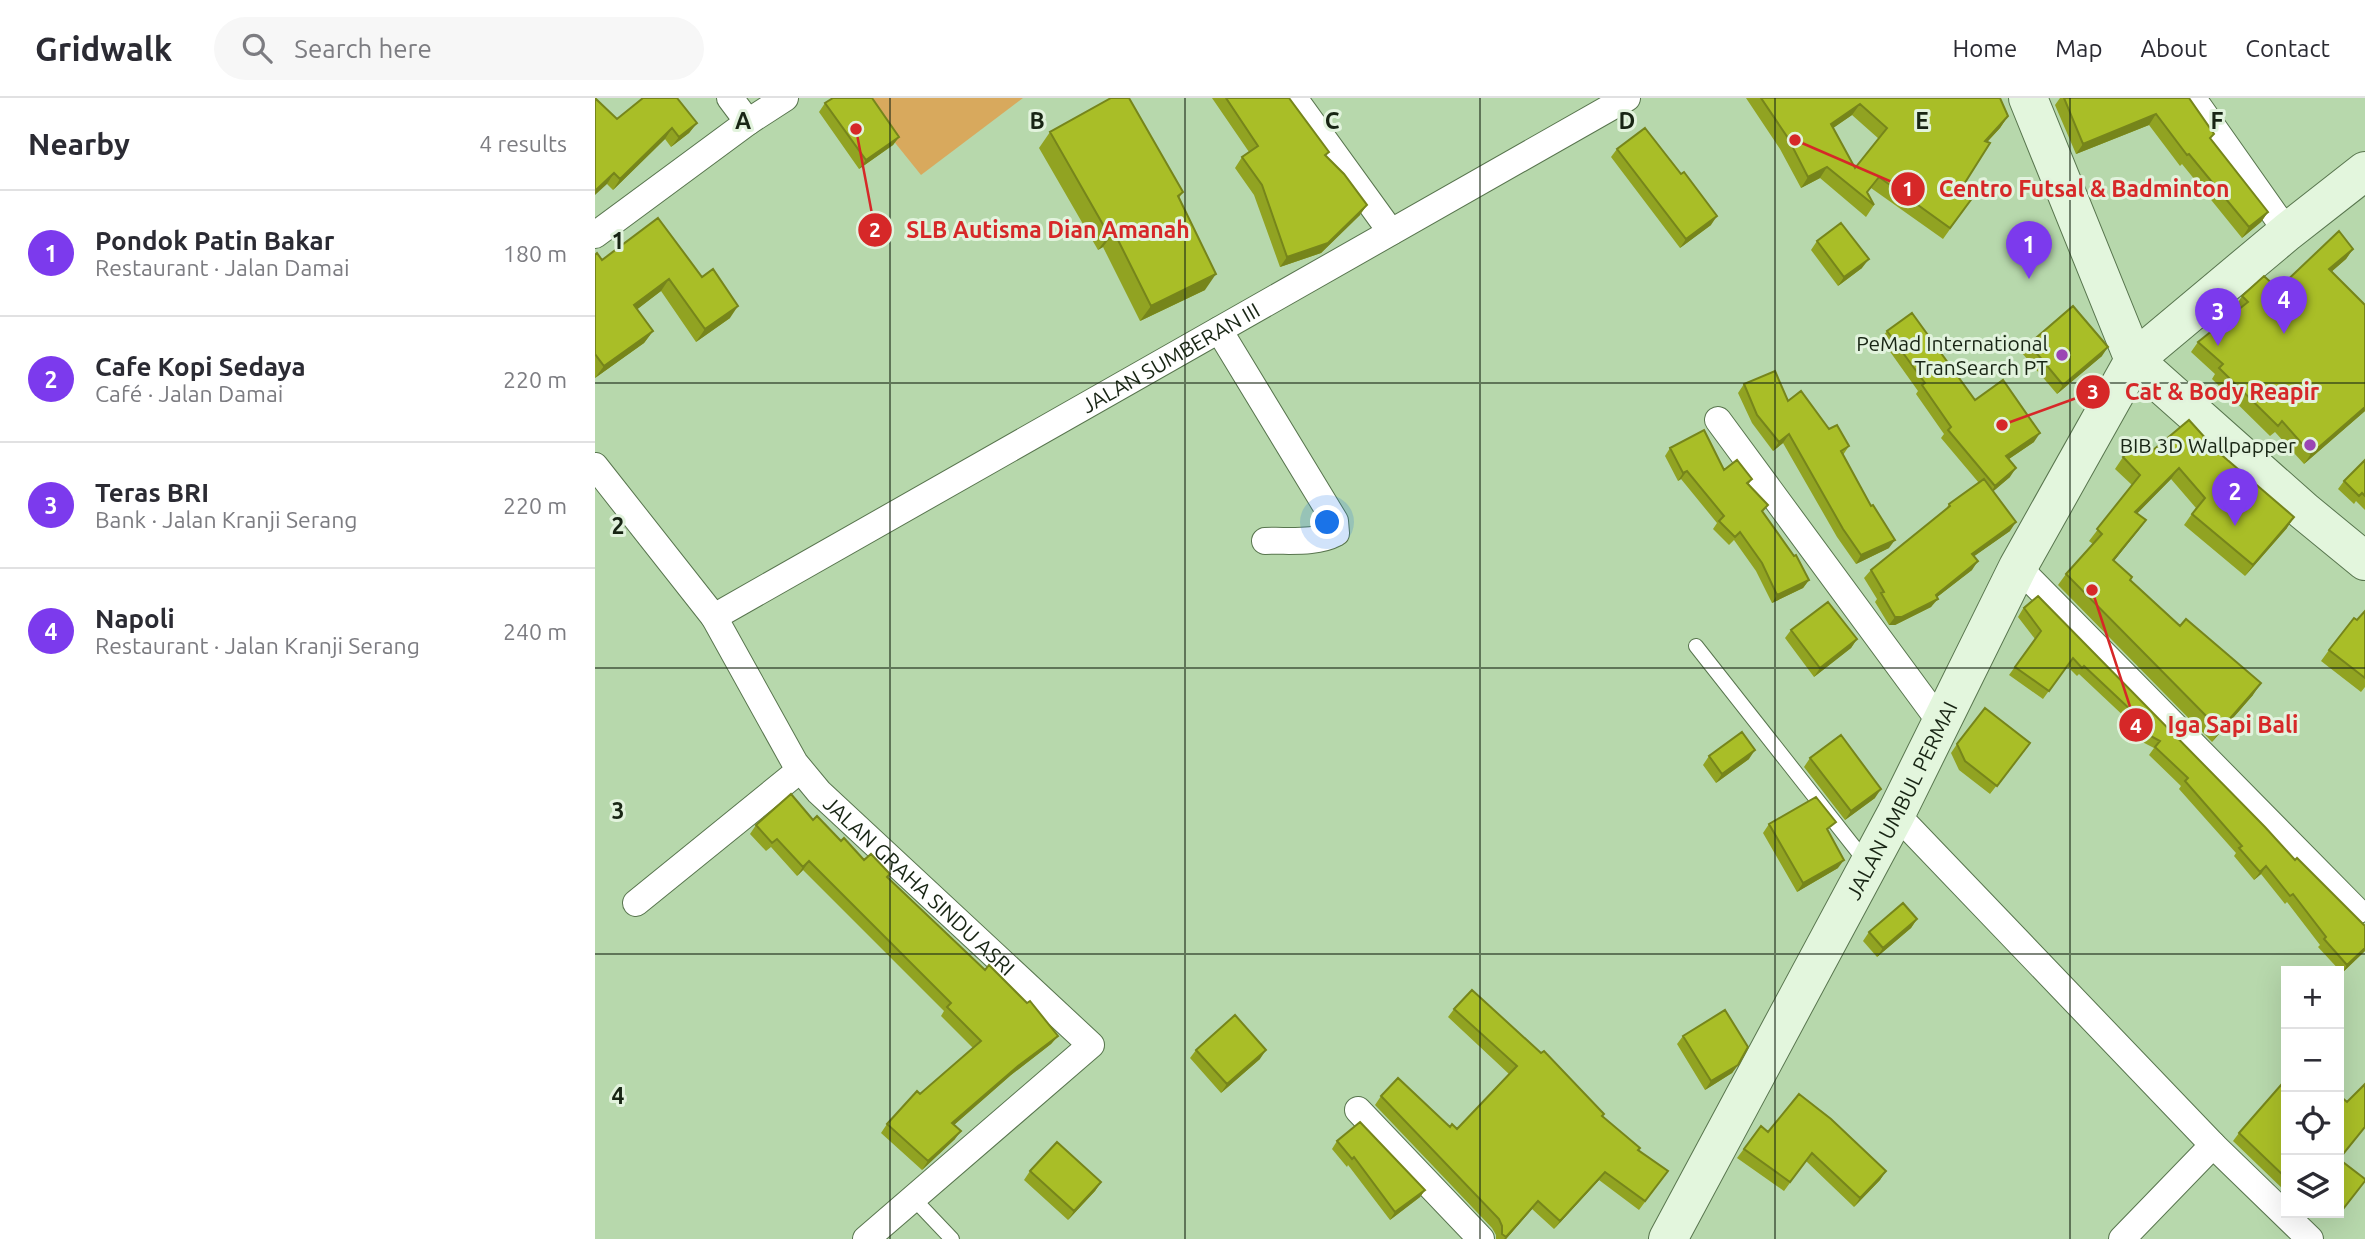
<!DOCTYPE html>
<html lang="en">
<head>
<meta charset="utf-8">
<style>
	:root { --surface:#fff; --page:#f7f7f7; --text:#2b2b33; --muted:#7c7c81; --line:#e1e1e2; --accent:#7c3aed }
	body { margin:0; font-family:Ubuntu,sans-serif; background:var(--page); color:var(--text) }
	.controls { position:absolute; right:21px; bottom:21px; display:grid; overflow:hidden; border-radius:0px; box-shadow:0 7px 28px #0002 }
	.controls button { width:63px; height:63px; display:grid; place-items:center; padding:0; border:0; border-bottom:2px solid var(--line); background:var(--surface); color:var(--text); font:35px sans-serif }
	.you { position:absolute; left:733px; top:425px; width:24px; height:24px; margin:-18px; border:5px solid #fff; border-radius:50%; background:#1a73e8; box-shadow:0 0 0 10px #1a73e833 }
	.badge { display:grid; place-items:center; width:46px; height:46px; border-radius:50%; background:var(--accent); color:#fff; font-size:23px; font-weight:700 }
	.pin { position:absolute; translate:-50% -58px; filter:drop-shadow(0 2px 4px #0008) }
	.pin::after { content:''; position:absolute; top:37px; width:24px; height:21px; background:inherit; clip-path:polygon(0 0,100% 0,50% 100%) }
	.list { margin:0; padding:0; list-style:none }
	h2 { display:flex; justify-content:space-between; align-items:center; height:91px; margin:0; padding:0 28px; font-size:30px }
	h2 small { font-size:23px; font-weight:400; color:var(--muted) }
	.list li { display:grid; grid-template-columns:46px 1fr auto; gap:21px; align-items:center; box-sizing:border-box; height:126px; padding:0 28px; border-top:2px solid var(--line) }
	.list b { display:block; font-size:26px; white-space:nowrap }
	.list p { margin:0; font-size:23px; white-space:nowrap; color:var(--muted) }
	.list em { font-size:23px; font-style:normal; color:var(--muted) }
	.icon { flex:none; width:38px; height:38px; fill:none; stroke:currentColor; stroke-width:2; stroke-linecap:round; stroke-linejoin:round }
	.map { position:relative; flex:none; width:1770px; height:1141px; overflow:hidden }
	header { display:flex; align-items:center; gap:42px; box-sizing:border-box; height:98px; padding:0 35px; background:var(--surface); border-bottom:2px solid var(--line) }
	header strong { font-size:33px }
	nav { display:flex; gap:38px; margin-inline-start:auto; font-size:24px }
	.search { width:490px; height:63px; background:var(--page); display:flex; align-items:center; gap:18px; box-sizing:border-box; padding:0 24px; border-radius:38px; color:var(--muted); font-size:26px }
	main { display:flex }
	aside { flex:1; background:var(--surface) }
	.map>svg:first-child { display:block }
	.green { fill:#d8a95d }
	.lines { fill:none; stroke-linecap:round; stroke-linejoin:round }
	.service-casing { stroke:#58754e; stroke-width:16 }
	.minor-casing { stroke:#58754e; stroke-width:28 }
	.secondary-casing { stroke:#58754e; stroke-width:40 }
	.service { stroke:#fff; stroke-width:14 }
	.minor { stroke:#fff; stroke-width:26 }
	.secondary { stroke:#e3f6dd; stroke-width:38 }
	.wall { fill:#91a322; fill-rule:evenodd }
	.shaded-wall { fill:#76851b }
	.building { fill:#a9be27; stroke:#76851b; stroke-width:2; fill-rule:evenodd }
	.grid { fill:none; stroke:#182514; stroke-width:2; stroke-opacity:0.55 }
	.poi-dot { fill:#9b46b4; stroke:#e2f3dd; stroke-width:2.5 }
	.labels { text-anchor:middle; dominant-baseline:central; stroke-width:6; stroke-linejoin:round; paint-order:stroke }
	.poi-label { font-size:21px; fill:#182514; stroke:#e2f3dd; text-anchor:end }
	.street-label { font-size:21px; fill:#182514; stroke:#e2f3dd }
	.grid-label { font-size:23px; text-anchor:middle; font-weight:bold; fill:#182514; stroke:#e2f3dd; stroke-width:6; stroke-linejoin:round; paint-order:stroke }
	.leader { fill:none; stroke:#d62828; stroke-width:2.5 }
	.callout-dot { fill:#d62828; stroke:#e2f3dd; stroke-width:2.5 }
	.mark-label { font-size:21px; text-anchor:middle; font-weight:bold; fill:#fff }
	.callout-label { font-size:23px; text-anchor:middle; font-weight:bold; fill:#d62828; stroke:#e2f3dd; stroke-width:6; stroke-linejoin:round; paint-order:stroke }
</style>
</head>
<body>
<header>
<strong>Gridwalk</strong>
<div class="search"><svg class="icon" aria-label="search" viewBox="0 0 24 24"><circle cx="10" cy="10" r="6"/><path d="M15 15l6 6"/></svg>Search here</div>
<nav><a>Home</a><a>Map</a><a>About</a><a>Contact</a></nav>
</header>
<main>
<aside>
<h2>Nearby<small>4 results</small></h2>
<ul class="list">
<li><span class="badge">1</span><div><b>Pondok Patin Bakar</b><p>Restaurant · Jalan Damai</p></div><em>180 m</em></li>
<li><span class="badge">2</span><div><b>Cafe Kopi Sedaya</b><p>Café · Jalan Damai</p></div><em>220 m</em></li>
<li><span class="badge">3</span><div><b>Teras BRI</b><p>Bank · Jalan Kranji Serang</p></div><em>220 m</em></li>
<li><span class="badge">4</span><div><b>Napoli</b><p>Restaurant · Jalan Kranji Serang</p></div><em>240 m</em></li>
</ul>
</aside>
<div class="map">
<svg width="1770" height="1141" viewBox="0 0 1770 1141">
	<rect width="100%" height="100%" fill="#b7d8ac"/>
	<path class="green" d="M 264,0 L 428,0 L 326,77 Z"/>
	<g class="lines">
		<defs>
			<path id="service" d="M 1101,548 L 1271,764
				M 318,1100 L 357,1141"/>
			<g id="minor">
				<path d="M 135,0 L 153,24"/>
				<path d="M 699,0 L 796,134"/>
				<path d="M 1604,9 L 1692,134"/>
				<path d="M 0,137 L 153,24 L 190,0"/>
				<path d="M 624,232 L 740,423 L 741,435 C 720,446 694,442 670,443"/>
				<path d="M 1123,322 L 1346,625"/>
				<path id="s1" d="M 0,368 L 119,519 L 200,665 L 224,694 L 496,947 L 271,1141"/>
				<path d="M 1423,469 L 1762,813"/>
				<path id="s2" d="M 119,519 L 1032,0"/>
				<path d="M 1301,716 L 1618,1047 L 1715,1141"/>
				<path d="M 41,805 L 205,672"/>
				<path d="M 763,1012 L 886,1141"/>
				<path d="M 1527,1141 L 1618,1047"/>
			</g>
			<g id="secondary">
				<path d="M 1433,0 L 1539,262 L 1709,413 L 1770,463"/>
				<path id="s3" d="M 1073,1141 L 1301,716 L 1423,469 L 1539,262 L 1692,134 L 1770,73"/>
			</g>
		</defs>
		<use href="#service" class="service-casing"/>
		<use href="#minor" class="minor-casing"/>
		<use href="#secondary" class="secondary-casing"/>
		<use href="#service" class="service"/>
		<use href="#minor" class="minor"/>
		<use href="#secondary" class="secondary"/>
	</g>
	<path class="wall" d="M 617,0 L 694,0 L 734,54 L 731,58 L 765,117 L 726,155 L 685,169 L 659,97 L 640,70 L 647,59 L 654,54 Z
		M 1151,0 L 1405,0 L 1413,18 L 1405,30 L 1392,44 L 1366,91 L 1378,99 L 1348,141 L 1276,90 L 1272,95 L 1279,107 L 1271,119 L 1225,80 L 1206,90 L 1185,51 ZM 1257,17 L 1284,41 L 1260,70 L 1238,30 Z
		M 1465,0 L 1594,0 L 1616,41 L 1673,114 L 1666,124 L 1647,140 L 1587,66 L 1585,68 L 1554,27 L 1481,56 L 1460,7 Z
		M 230,5 L 304,39 L 298,47 L 264,71 L 224,14 Z
		M 22,21 L 102,25 L 94,35 L 76,49 L 70,41 L 18,92 L 12,86 Z
		M 455,34 L 588,94 L 584,100 L 610,192 L 545,223 L 508,149 L 503,152 L 444,50 Z
		M 1022,51 L 1116,127 L 1085,150 L 1016,59 Z
		M 63,120 L 135,220 L 101,244 L 66,193 L 42,211 L 58,233 L 49,245 L 0,280 L 0,157 L 7,162 Z
		M 1222,143 L 1267,170 L 1243,188 L 1216,152 Z
		M 1758,151 L 1751,161 L 1736,174 L 1770,207 L 1770,313 L 1709,366 L 1680,334 L 1675,338 L 1617,281 L 1620,276 L 1596,254 L 1603,244 L 1643,212 L 1640,209 L 1647,198 L 1683,191 Z
		M 1292,233 L 1380,302 L 1439,344 L 1414,361 L 1415,379 L 1398,393 L 1415,433 L 1379,458 L 1377,472 L 1342,499 L 1336,509 L 1300,527 L 1294,527 L 1280,504 L 1282,501 L 1269,480 L 1276,472 L 1350,413 L 1354,406 L 1384,385 L 1346,340 L 1349,336 L 1321,296 L 1323,293 L 1286,241 Z
		M 1434,246 L 1507,258 L 1462,296 L 1427,255 Z
		M 1149,286 L 1193,303 L 1234,331 L 1254,348 L 1248,357 L 1294,450 L 1261,466 L 1242,439 L 1188,345 L 1178,353 L 1157,325 L 1143,295 Z
		M 1075,350 L 1129,372 L 1157,381 L 1153,387 L 1168,414 L 1214,482 L 1208,490 L 1177,505 L 1161,473 L 1139,442 L 1134,447 L 1118,431 L 1122,425 L 1086,381 L 1083,383 L 1070,358 Z
		M 1557,353 L 1692,430 L 1650,478 L 1589,427 L 1601,410 L 1576,381 L 1542,415 L 1551,422 L 1519,463 L 1535,482 L 1658,597 L 1617,644 L 1463,487 L 1471,476 L 1498,446 L 1494,443 L 1537,387 L 1520,371 L 1528,359 Z
		M 1770,362 L 1770,412 L 1761,403 L 1759,406 L 1743,391 L 1749,383 Z
		M 1443,498 L 1770,853 L 1747,875 L 1723,849 L 1725,847 L 1692,804 L 1690,806 L 1666,776 L 1659,782 L 1639,758 L 1641,755 L 1584,691 L 1586,688 L 1554,657 L 1559,650 L 1528,634 L 1534,623 L 1484,576 L 1482,578 L 1472,568 L 1448,601 L 1414,577 L 1440,541 L 1423,519 L 1429,509 Z
		M 1770,513 L 1770,589 L 1766,594 L 1726,563 L 1734,552 Z
		M 1196,532 L 1262,541 L 1256,550 L 1219,579 L 1190,540 Z
		M 1435,645 L 1395,696 L 1364,672 L 1356,655 L 1362,646 Z
		M 1114,658 L 1154,661 L 1121,685 L 1108,667 Z
		M 1215,660 L 1280,700 L 1250,722 L 1209,669 Z
		M 218,722 L 269,762 L 295,776 L 293,779 L 390,872 L 463,938 L 456,946 L 416,977 L 359,1027 L 360,1041 L 327,1072 L 286,1035 L 292,1026 L 378,950 L 346,918 L 349,913 L 208,772 L 202,778 L 176,749 L 171,753 L 155,736 L 161,727 Z
		M 1174,726 L 1234,733 L 1233,734 L 1243,770 L 1202,794 L 1168,735 Z
		M 1322,821 L 1316,830 L 1282,859 L 1268,843 L 1274,834 Z
		M 859,911 L 1007,1018 L 1043,1052 L 1073,1073 L 1044,1112 L 1004,1082 L 959,1131 L 937,1111 L 911,1141 L 901,1141 L 901,1137 L 897,1130 L 780,1007 L 786,998 L 855,1029 L 862,1031 L 914,976 L 853,919 Z
		M 1088,938 L 1143,967 L 1137,975 L 1110,992 L 1082,946 Z
		M 601,952 L 665,961 L 626,995 L 595,960 Z
		M 1691,992 L 1691,1094 L 1638,1043 L 1644,1035 Z
		M 1744,997 L 1752,1004 L 1745,1061 L 1770,1081 L 1742,1120 L 1736,1115 L 1744,1115 Z
		M 1166,1028 L 1173,1034 L 1291,1073 L 1285,1082 L 1259,1109 L 1211,1063 L 1189,1093 L 1142,1060 Z
		M 742,1043 L 830,1092 L 825,1099 L 795,1122 L 753,1067 L 752,1069 L 737,1051 Z
		M 435,1073 L 506,1084 L 500,1093 L 473,1122 L 429,1082 Z"/>
	<path class="shaded-wall" d="M 1265,6 L 1257,17 L 1228,37 L 1236,26 Z
		M 1561,16 L 1554,27 L 1481,56 L 1488,46 Z
		M 1413,18 L 1405,30 L 1383,54 L 1390,43 Z
		M 102,25 L 94,35 L 76,49 L 84,39 Z
		M 77,30 L 70,41 L 18,92 L 25,81 Z
		M 304,39 L 298,47 L 264,71 L 271,62 Z
		M 1232,69 L 1225,80 L 1206,90 L 1213,79 Z
		M 19,75 L 12,86 L 0,97 L 0,93 Z
		M 772,107 L 765,117 L 726,155 L 685,169 L 692,159 Z
		M 1673,114 L 1666,124 L 1647,140 L 1654,129 Z
		M 1122,118 L 1116,127 L 1085,150 L 1091,141 Z
		M 519,134 L 508,149 L 503,152 L 514,137 Z
		M 1758,151 L 1751,161 L 1727,182 L 1734,171 Z
		M 1274,161 L 1267,170 L 1243,188 L 1249,179 Z
		M 621,176 L 610,192 L 545,223 L 556,208 Z
		M 74,181 L 66,193 L 31,220 L 39,207 Z
		M 143,208 L 135,220 L 101,244 L 110,231 Z
		M 58,233 L 49,245 L 0,280 L 9,268 Z
		M 1513,249 L 1507,258 L 1462,296 L 1468,287 Z
		M 1770,309 L 1770,313 L 1709,366 L 1716,356 Z
		M 1445,335 L 1439,344 L 1405,367 L 1411,358 Z
		M 1194,336 L 1188,345 L 1178,353 L 1184,344 Z
		M 1421,370 L 1415,379 L 1394,397 L 1400,388 Z
		M 1584,370 L 1576,381 L 1533,425 L 1540,414 Z
		M 1092,373 L 1086,381 L 1083,383 L 1088,375 Z
		M 1699,419 L 1692,430 L 1650,478 L 1658,467 Z
		M 1551,422 L 1543,433 L 1510,474 L 1518,462 Z
		M 1421,424 L 1415,433 L 1371,464 L 1377,456 Z
		M 1300,442 L 1294,450 L 1261,466 L 1266,457 Z
		M 1383,463 L 1377,472 L 1337,503 L 1343,501 L 1336,509 L 1300,527 L 1294,527 L 1300,519 L 1341,497 Z
		M 1214,482 L 1208,490 L 1177,505 L 1182,497 Z
		M 1262,541 L 1256,550 L 1219,579 L 1225,570 Z
		M 1666,585 L 1658,597 L 1617,644 L 1625,632 Z
		M 1160,652 L 1154,661 L 1121,685 L 1127,676 Z
		M 1286,691 L 1280,700 L 1250,722 L 1256,713 Z
		M 1249,762 L 1243,770 L 1202,794 L 1208,785 Z
		M 214,763 L 208,772 L 202,778 L 208,769 Z
		M 1671,768 L 1666,776 L 1659,782 L 1665,774 Z
		M 1322,821 L 1316,830 L 1282,859 L 1288,850 Z
		M 1770,850 L 1770,853 L 1747,875 L 1752,867 Z
		M 463,938 L 456,946 L 416,977 L 351,1034 L 357,1025 L 423,968 Z
		M 671,952 L 665,961 L 626,995 L 632,986 Z
		M 1143,967 L 1137,975 L 1110,992 L 1116,983 Z
		M 366,1033 L 360,1041 L 327,1072 L 333,1063 Z
		M 1291,1073 L 1285,1082 L 1259,1109 L 1265,1100 Z
		M 1010,1074 L 1004,1082 L 959,1131 L 965,1123 Z
		M 506,1084 L 500,1093 L 473,1122 L 479,1113 Z
		M 830,1092 L 825,1099 L 795,1122 L 800,1114 Z
		M 943,1103 L 937,1111 L 911,1141 L 909,1141 Z"/>
	<path class="building" d="M 0,0 L 22,21 L 48,0 L 82,0 L 102,25 L 84,39 L 77,30 L 25,81 L 19,75 L 0,93 Z
		M 238,0 L 277,0 L 304,39 L 271,62 L 230,5 Z
		M 516,0 L 534,0 L 588,94 L 583,98 L 621,176 L 556,208 L 519,134 L 514,137 L 455,34 Z
		M 631,0 L 694,0 L 734,54 L 730,57 L 749,76 L 772,107 L 733,145 L 692,159 L 667,87 L 647,59 L 663,48 Z
		M 1166,0 L 1405,0 L 1413,18 L 1390,43 L 1395,45 L 1366,91 L 1378,99 L 1355,130 L 1284,79 L 1272,94 L 1279,107 L 1232,69 L 1213,79 L 1193,40 ZM 1265,6 L 1292,30 L 1260,70 L 1236,26 Z
		M 1469,0 L 1594,0 L 1619,36 L 1615,40 L 1673,114 L 1654,129 L 1594,56 L 1592,57 L 1561,16 L 1488,46 Z
		M 1050,30 L 1086,76 L 1089,74 L 1122,118 L 1091,141 L 1022,51 Z
		M 63,120 L 107,179 L 118,171 L 143,208 L 110,231 L 74,181 L 39,207 L 58,233 L 9,268 L 0,256 L 0,157 L 2,155 L 7,162 Z
		M 1246,125 L 1274,161 L 1249,179 L 1222,143 Z
		M 1744,133 L 1758,151 L 1734,171 L 1770,207 L 1770,309 L 1716,356 L 1687,323 L 1683,328 L 1624,270 L 1628,266 L 1603,244 L 1653,204 L 1647,198 L 1669,178 L 1683,191 Z
		M 1478,208 L 1513,249 L 1468,287 L 1434,246 Z
		M 1317,215 L 1380,302 L 1408,282 L 1445,335 L 1411,358 L 1421,370 L 1400,388 L 1353,332 L 1356,329 L 1327,287 L 1330,285 L 1292,233 Z
		M 1180,273 L 1193,303 L 1206,293 L 1234,331 L 1242,327 L 1254,348 L 1246,353 L 1276,408 L 1278,407 L 1300,442 L 1266,457 L 1248,431 L 1194,336 L 1184,344 L 1162,317 L 1149,286 Z
		M 1594,322 L 1622,353 L 1699,419 L 1658,467 L 1597,416 L 1610,400 L 1584,370 L 1540,414 L 1551,422 L 1518,462 L 1537,479 L 1535,482 L 1585,528 L 1591,521 L 1666,585 L 1625,632 L 1471,476 L 1507,436 L 1502,431 L 1545,377 L 1528,359 L 1545,342 L 1557,353 Z
		M 1109,332 L 1129,372 L 1142,362 L 1157,381 L 1152,385 L 1173,407 L 1167,413 L 1199,458 L 1201,457 L 1214,482 L 1182,497 L 1167,465 L 1145,434 L 1140,439 L 1124,423 L 1129,418 L 1092,373 L 1088,375 L 1075,350 Z
		M 1770,362 L 1770,398 L 1767,395 L 1764,398 L 1749,383 Z
		M 1389,381 L 1421,424 L 1377,456 L 1383,463 L 1341,497 L 1343,501 L 1307,519 L 1300,519 L 1286,495 L 1289,494 L 1276,472 L 1355,408 L 1354,406 Z
		M 1443,498 L 1670,729 L 1700,762 L 1702,760 L 1770,828 L 1770,850 L 1752,867 L 1729,841 L 1731,839 L 1698,796 L 1695,798 L 1671,768 L 1665,774 L 1644,750 L 1647,748 L 1590,683 L 1593,680 L 1560,649 L 1565,643 L 1534,626 L 1539,615 L 1489,568 L 1487,570 L 1478,560 L 1454,593 L 1420,569 L 1446,533 L 1429,510 Z
		M 1233,504 L 1262,541 L 1225,570 L 1196,532 Z
		M 1770,513 L 1770,580 L 1734,552 L 1759,520 L 1762,522 Z
		M 1390,610 L 1435,645 L 1402,688 L 1370,663 L 1362,646 Z
		M 1147,634 L 1160,652 L 1127,676 L 1114,658 Z
		M 1246,637 L 1286,691 L 1256,713 L 1215,660 Z
		M 196,696 L 218,722 L 222,718 L 246,743 L 249,740 L 269,762 L 276,756 L 295,776 L 292,779 L 390,872 L 394,867 L 432,905 L 435,903 L 463,938 L 423,968 L 357,1025 L 366,1033 L 333,1063 L 292,1026 L 322,993 L 325,996 L 386,943 L 352,909 L 356,905 L 214,763 L 208,769 L 182,741 L 177,745 L 161,727 Z
		M 1221,699 L 1241,724 L 1232,731 L 1249,762 L 1208,785 L 1174,726 Z
		M 1308,805 L 1322,821 L 1288,850 L 1274,834 Z
		M 877,892 L 946,955 L 949,953 L 1009,1016 L 1007,1018 L 1045,1050 L 1043,1052 L 1073,1073 L 1050,1103 L 1010,1074 L 965,1123 L 943,1103 L 911,1139 L 907,1136 L 907,1128 L 904,1121 L 786,998 L 803,980 L 855,1029 L 857,1026 L 862,1031 L 922,968 L 859,911 Z
		M 1130,912 L 1153,949 L 1143,967 L 1116,983 L 1088,938 Z
		M 640,917 L 671,952 L 632,986 L 601,952 Z
		M 1770,986 L 1770,1029 L 1744,1061 L 1770,1081 L 1770,1083 L 1748,1111 L 1744,1108 L 1744,997 L 1752,1004 Z
		M 1686,987 L 1691,992 L 1691,1080 L 1644,1035 Z
		M 1204,996 L 1236,1021 L 1291,1073 L 1265,1100 L 1217,1055 L 1195,1084 L 1149,1051 L 1166,1028 L 1173,1034 Z
		M 765,1024 L 830,1092 L 800,1114 L 759,1059 L 757,1061 L 742,1043 Z
		M 462,1044 L 506,1084 L 479,1113 L 435,1073 Z"/>
	<path class="grid" d="M 295,0 L 295,1141M 590,0 L 590,1141M 885,0 L 885,1141M 1180,0 L 1180,1141M 1475,0 L 1475,1141M 0,285 L 1770,285M 0,570 L 1770,570M 0,856 L 1770,856"/>
	<g class="poi-dot">
		<circle cx="1467" cy="257" r="7"/>
		<circle cx="1715" cy="347" r="7"/>
	</g>
	<g class="labels">
		<g class="poi-label">
			<text x="1453" y="245">PeMad International<tspan x="1453" dy="24">TranSearch PT</tspan></text>
			<text x="1701" y="347">BIB 3D Wallpapper</text>
		</g>
		<g class="street-label">
			<text stroke="none"><textPath href="#s2" startOffset="525">JALAN SUMBERAN III</textPath></text>
			<text stroke="none"><textPath href="#s3" startOffset="497">JALAN UMBUL PERMAI</textPath></text>
			<text stroke="none"><textPath href="#s1" startOffset="534">JALAN GRAHA SINDU ASRI</textPath></text>
		</g>
	</g>
	<g class="grid-label">
		<text x="148" y="31">A</text>
		<text x="442" y="31">B</text>
		<text x="737" y="31">C</text>
		<text x="1032" y="31">D</text>
		<text x="1327" y="31">E</text>
		<text x="1622" y="31">F</text>
		<text x="23" y="151">1</text>
		<text x="23" y="436">2</text>
		<text x="23" y="721">3</text>
		<text x="23" y="1006">4</text>
	</g>
	<path class="leader" d="M1200 42L1313 91M261 31L280 132M1407 327L1498 294M1497 492L1541 627"/>
	<g class="callout-dot">
		<circle cx="1200" cy="42" r="7"/>
		<circle cx="261" cy="31" r="7"/>
		<circle cx="1407" cy="327" r="7"/>
		<circle cx="1497" cy="492" r="7"/>
		<circle cx="1313" cy="91" r="18"/>
		<circle cx="280" cy="132" r="18"/>
		<circle cx="1498" cy="294" r="18"/>
		<circle cx="1541" cy="627" r="18"/>
	</g>
	<g class="mark-label">
		<text x="1313" y="98">1</text>
		<text x="280" y="139">2</text>
		<text x="1498" y="301">3</text>
		<text x="1541" y="635">4</text>
	</g>
	<g class="callout-label">
		<text x="1489" y="99">Centro Futsal &amp; Badminton</text>
		<text x="453" y="140">SLB Autisma Dian Amanah</text>
		<text x="1627" y="302">Cat &amp; Body Reapir</text>
		<text x="1638" y="635">Iga Sapi Bali</text>
	</g>
</svg>
<div class="controls">
<button>+</button>
<button>−</button>
<button><svg class="icon" aria-label="locate" viewBox="0 0 24 24"><circle cx="12" cy="12" r="6"/><path d="M12 2v4M12 18v4M2 12h4M18 12h4"/></svg></button>
<button><svg class="icon" aria-label="layers" viewBox="0 0 24 24"><path d="M12 4l9 5-9 5-9-5zM3 14l9 5 9-5"/></svg></button>
</div>
<div class="you"></div>
<div class="pin badge" style="left:1434px;top:181px">1</div>
<div class="pin badge" style="left:1640px;top:428px">2</div>
<div class="pin badge" style="left:1623px;top:248px">3</div>
<div class="pin badge" style="left:1689px;top:236px">4</div>
</div>
</main>
</body>
</html>
